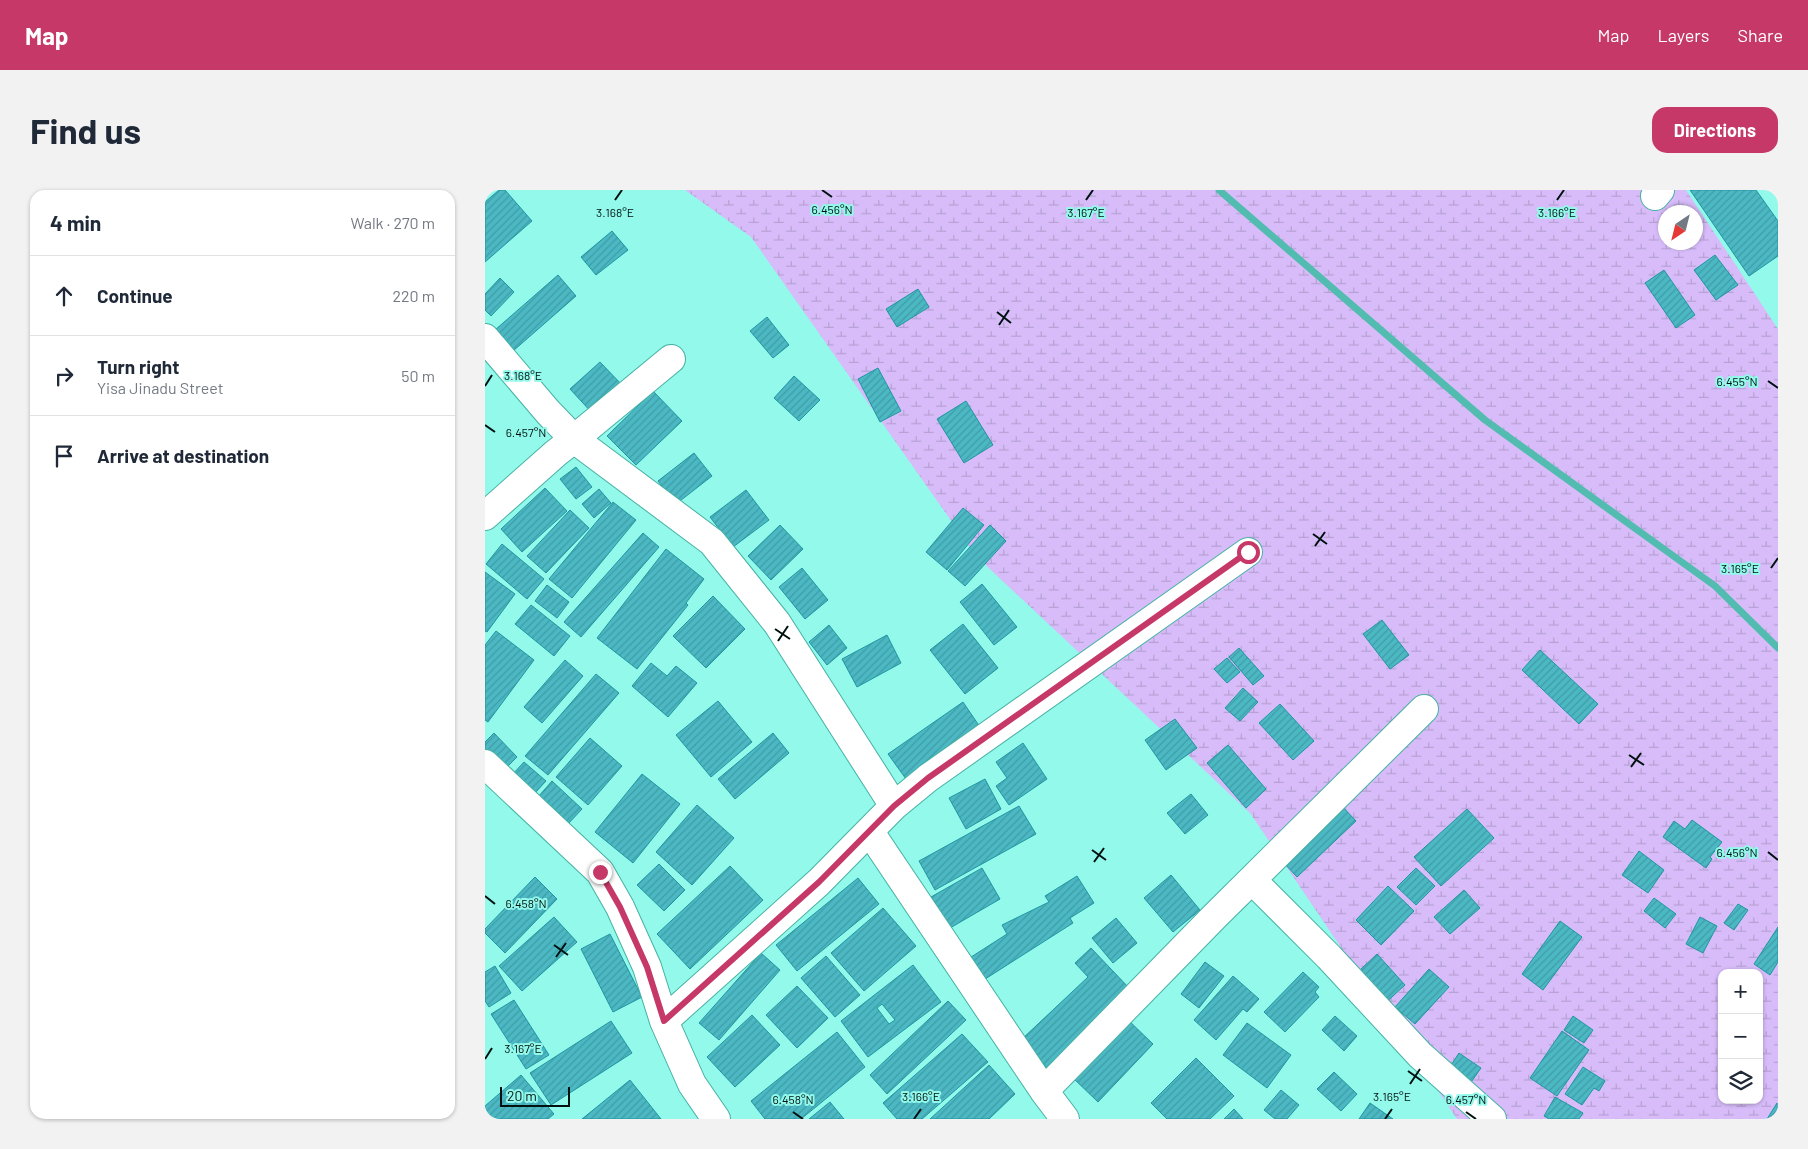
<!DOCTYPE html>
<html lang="en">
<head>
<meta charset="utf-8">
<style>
	:root { --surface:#fff; --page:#f2f2f3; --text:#1f2937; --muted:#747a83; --line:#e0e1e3; --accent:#c53867 }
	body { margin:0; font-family:Barlow,sans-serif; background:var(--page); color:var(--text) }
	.controls { position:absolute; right:15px; bottom:15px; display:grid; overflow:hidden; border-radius:10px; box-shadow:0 1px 4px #0004 }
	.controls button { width:45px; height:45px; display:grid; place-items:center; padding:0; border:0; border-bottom:1px solid var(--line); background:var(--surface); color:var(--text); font:25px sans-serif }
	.compass { position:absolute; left:1173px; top:15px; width:45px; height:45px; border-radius:50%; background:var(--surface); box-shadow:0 1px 4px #0004; rotate:215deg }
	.scale { position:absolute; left:15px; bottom:12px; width:70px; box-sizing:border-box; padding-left:5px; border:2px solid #00110f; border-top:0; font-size:14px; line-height:18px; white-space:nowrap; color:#00110f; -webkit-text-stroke:4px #92f9eb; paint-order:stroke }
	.stop { position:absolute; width:15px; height:15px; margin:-11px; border:4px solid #c53867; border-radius:50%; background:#fff }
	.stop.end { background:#c53867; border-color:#fff; box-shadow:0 1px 5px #0008 }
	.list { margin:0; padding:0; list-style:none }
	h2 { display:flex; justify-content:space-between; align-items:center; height:65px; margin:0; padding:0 20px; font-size:21px }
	h2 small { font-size:16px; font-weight:400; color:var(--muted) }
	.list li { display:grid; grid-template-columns:32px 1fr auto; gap:15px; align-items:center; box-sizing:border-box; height:80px; padding:0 20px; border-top:1px solid var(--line) }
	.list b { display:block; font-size:19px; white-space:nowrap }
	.list p { margin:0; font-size:16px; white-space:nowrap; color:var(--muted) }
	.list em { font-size:16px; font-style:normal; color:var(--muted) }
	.icon { flex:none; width:28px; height:28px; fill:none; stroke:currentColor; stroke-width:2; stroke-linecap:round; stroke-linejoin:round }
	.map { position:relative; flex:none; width:1293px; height:929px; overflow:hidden; border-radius:15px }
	header { display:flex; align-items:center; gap:30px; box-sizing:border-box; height:70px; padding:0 25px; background:var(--accent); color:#fff }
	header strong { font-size:24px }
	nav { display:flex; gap:28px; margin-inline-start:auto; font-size:18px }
	.intro { display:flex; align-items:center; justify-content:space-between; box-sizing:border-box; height:120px; padding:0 30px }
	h1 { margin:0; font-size:35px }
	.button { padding:12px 22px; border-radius:15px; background:var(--accent); color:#fff; font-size:18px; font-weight:700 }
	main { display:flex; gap:30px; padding:0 30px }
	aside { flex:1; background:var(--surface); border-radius:15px; box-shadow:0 1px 4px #0004 }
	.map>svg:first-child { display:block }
	.wetland { fill:url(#wetland-marsh); fill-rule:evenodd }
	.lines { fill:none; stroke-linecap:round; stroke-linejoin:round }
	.stream { stroke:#53bcb0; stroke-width:7 }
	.building { fill:url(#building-hatch); stroke:#2096a1; fill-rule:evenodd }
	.minor-casing { stroke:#47b1a4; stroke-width:30 }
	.minor { stroke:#fff; stroke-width:28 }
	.route { stroke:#c53867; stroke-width:6 }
	.ticks { fill:none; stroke:#00110f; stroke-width:2 }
	.ticks-label { font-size:12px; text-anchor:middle; fill:#00110f; stroke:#92f9eb; stroke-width:4; stroke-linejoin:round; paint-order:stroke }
</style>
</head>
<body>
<header>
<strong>Map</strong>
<nav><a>Map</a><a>Layers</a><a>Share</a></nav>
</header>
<div class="intro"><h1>Find us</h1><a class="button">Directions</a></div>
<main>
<aside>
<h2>4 min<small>Walk · 270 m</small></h2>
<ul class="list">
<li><svg class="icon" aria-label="ahead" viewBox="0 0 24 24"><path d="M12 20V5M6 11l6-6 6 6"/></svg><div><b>Continue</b></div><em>220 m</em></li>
<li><svg class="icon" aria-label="right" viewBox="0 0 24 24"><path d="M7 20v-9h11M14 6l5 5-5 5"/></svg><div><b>Turn right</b><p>Yisa Jinadu Street</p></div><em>50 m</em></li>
<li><svg class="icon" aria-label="arrive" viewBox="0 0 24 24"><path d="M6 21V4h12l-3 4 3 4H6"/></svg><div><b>Arrive at destination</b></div></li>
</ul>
</aside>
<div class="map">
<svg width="1293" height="929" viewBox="0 0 1293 929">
	<defs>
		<pattern id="wetland-marsh" width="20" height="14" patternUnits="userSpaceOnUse" patternTransform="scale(1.25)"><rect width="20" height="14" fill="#d7bcf9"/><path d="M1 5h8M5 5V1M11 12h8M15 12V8" fill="none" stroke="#b7a1d4"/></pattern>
		<pattern id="building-hatch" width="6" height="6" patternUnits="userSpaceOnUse" patternTransform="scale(1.25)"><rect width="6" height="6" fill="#4bb8c3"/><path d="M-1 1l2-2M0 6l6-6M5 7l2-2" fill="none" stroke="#409da6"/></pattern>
	</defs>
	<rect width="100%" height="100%" fill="#92f9eb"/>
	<path class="wetland" d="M 200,0 L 1201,0 L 1293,139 L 1293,929 L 972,929 L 765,623 L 491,366 L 266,47 ZM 1180,22 L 1210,22 L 1210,52 L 1180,52 ZM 1237,783 L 1274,783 L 1274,910 L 1237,910 Z"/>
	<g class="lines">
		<path class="stream" d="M 734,0 L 1000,230 L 1230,396 L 1293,458"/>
	</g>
	<path class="building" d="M 14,0 L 20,0 L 47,31 L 0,72 L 0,12 Z
		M 1205,0 L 1271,0 L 1293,31 L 1293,66 L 1264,86 Z
		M 127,41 L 143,60 L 111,85 L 96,67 Z
		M 1230,65 L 1253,95 L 1231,110 L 1209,80 Z
		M 1179,80 L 1210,125 L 1191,138 L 1160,93 Z
		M 73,85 L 91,106 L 28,161 L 10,140 Z
		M 15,88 L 29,102 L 6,126 L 0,120 L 0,104 Z
		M 433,99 L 444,117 L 412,137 L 401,119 Z
		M 282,127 L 304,155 L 288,168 L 265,141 Z
		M 115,172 L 139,197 L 109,225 L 85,199 Z
		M 393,178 L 416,221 L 395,232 L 373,189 Z
		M 309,186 L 335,210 L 314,231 L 289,208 Z
		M 168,201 L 197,231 L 151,275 L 122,246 Z
		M 481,211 L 508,255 L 479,273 L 452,229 Z
		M 209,263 L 227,286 L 191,314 L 173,291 Z
		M 91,277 L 107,297 L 91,309 L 75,289 Z
		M 60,298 L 82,321 L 37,362 L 16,339 Z
		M 114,299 L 126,313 L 109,328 L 97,314 Z
		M 261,300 L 284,330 L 248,357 L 225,327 Z
		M 128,312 L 151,330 L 87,408 L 64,389 Z
		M 478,318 L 499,335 L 462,380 L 441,362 Z
		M 85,320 L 104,338 L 61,383 L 42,366 Z
		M 295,335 L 318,359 L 286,390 L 263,366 Z
		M 505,335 L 521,351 L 480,396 L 463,381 Z
		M 158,343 L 174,357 L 96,447 L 79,432 Z
		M 17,354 L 59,389 L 42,409 L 1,374 Z
		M 181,359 L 219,389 L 201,413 L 203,415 L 152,479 L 112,448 Z
		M 317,378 L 343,410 L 320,429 L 294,397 Z
		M 0,382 L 30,404 L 2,442 L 0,441 Z
		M 497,394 L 532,437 L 509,455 L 475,412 Z
		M 62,395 L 84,412 L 72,428 L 50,411 Z
		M 228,406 L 260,439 L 221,478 L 188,446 Z
		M 46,415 L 85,446 L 69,466 L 30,434 Z
		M 897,430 L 924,465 L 905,479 L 878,444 Z
		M 478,434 L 513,478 L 480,504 L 445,460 Z
		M 344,435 L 362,458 L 342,475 L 324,452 Z
		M 11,441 L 49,470 L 3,532 L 0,530 L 0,455 Z
		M 402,445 L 416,473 L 372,497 L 357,469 Z
		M 754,458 L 779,486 L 768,495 L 744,467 Z
		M 1055,460 L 1113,514 L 1094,534 L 1037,480 Z
		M 742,468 L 755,482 L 742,493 L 729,479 Z
		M 80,470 L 98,486 L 57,533 L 39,517 Z
		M 166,473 L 182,486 L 191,476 L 212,493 L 183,527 L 147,496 Z
		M 111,484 L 134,503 L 63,585 L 40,566 Z
		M 758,498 L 773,512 L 755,531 L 740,518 Z
		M 233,511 L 267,552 L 226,587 L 191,545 Z
		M 478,512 L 495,537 L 421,589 L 403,564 Z
		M 795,514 L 829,551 L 808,570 L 774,533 Z
		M 690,529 L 712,558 L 681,580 L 660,550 Z
		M 9,543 L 32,567 L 19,580 L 0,559 L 0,552 Z
		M 288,543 L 304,563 L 250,609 L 233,589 Z
		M 105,548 L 137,576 L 103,615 L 71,587 Z
		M 538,553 L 562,589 L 524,615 L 511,596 L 522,588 L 511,572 Z
		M 743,555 L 781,599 L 761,618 L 722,573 Z
		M 39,572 L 61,591 L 49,604 L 27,585 Z
		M 157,584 L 195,614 L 148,673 L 110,642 Z
		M 500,589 L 516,619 L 481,639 L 464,608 Z
		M 67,591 L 97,619 L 83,634 L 53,607 Z
		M 706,604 L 723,625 L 700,644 L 682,623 Z
		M 212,615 L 249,648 L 207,695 L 171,662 Z
		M 856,615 L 871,631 L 812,687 L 797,671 Z
		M 534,616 L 551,644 L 450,700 L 434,671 Z
		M 982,619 L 1009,648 L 956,696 L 929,667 Z
		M 1207,630 L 1237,652 L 1225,667 L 1227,669 L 1221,678 L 1178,647 L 1189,631 L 1200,639 Z
		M 1154,661 L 1179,680 L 1163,703 L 1137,685 Z
		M 174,674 L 200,700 L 179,721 L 152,695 Z
		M 245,676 L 278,710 L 205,779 L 172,744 Z
		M 497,678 L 515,709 L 465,738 L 446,707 Z
		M 931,678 L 950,696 L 931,715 L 912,697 Z
		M 686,685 L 715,720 L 688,742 L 659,708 Z
		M 592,686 L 609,713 L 585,728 L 588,733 L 497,791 L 483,769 L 522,744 L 517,735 L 564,712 L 560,706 Z
		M 50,687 L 72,709 L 20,763 L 0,743 L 0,739 Z
		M 373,688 L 394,714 L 312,781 L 291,755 Z
		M 903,696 L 929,721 L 896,755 L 871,730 Z
		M 979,700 L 995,718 L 965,744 L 949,727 Z
		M 1169,708 L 1191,724 L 1180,738 L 1159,721 Z
		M 1253,714 L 1263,720 L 1249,740 L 1239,733 Z
		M 398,718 L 431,756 L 379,801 L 346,763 Z
		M 69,727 L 92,752 L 37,801 L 14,776 Z
		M 1215,727 L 1232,736 L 1218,763 L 1201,754 Z
		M 631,728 L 652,753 L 628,773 L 607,748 Z
		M 1075,731 L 1097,747 L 1058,800 L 1037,784 Z
		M 1293,737 L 1293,772 L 1285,785 L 1269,774 Z
		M 125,744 L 157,807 L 128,822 L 96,759 Z
		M 606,758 L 645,799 L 562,878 L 536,850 L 603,787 L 590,773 Z
		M 276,763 L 295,780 L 234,850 L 214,833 Z
		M 892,764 L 920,795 L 896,817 L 879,792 L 882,788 L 875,780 Z
		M 341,766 L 375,805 L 350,827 L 316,788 Z
		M 720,772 L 739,786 L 714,818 L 696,804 Z
		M 428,775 L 456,812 L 383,867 L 356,831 ZM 397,814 L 410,830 L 404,834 L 392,818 Z
		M 10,776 L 26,803 L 4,817 L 0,811 L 0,782 Z
		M 944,779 L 964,797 L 930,834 L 910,817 Z
		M 818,782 L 834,797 L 830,802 L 834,807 L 800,842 L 779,822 Z
		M 748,786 L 774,809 L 762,822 L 758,819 L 731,850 L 709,830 Z
		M 312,796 L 343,828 L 312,858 L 281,825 Z
		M 29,810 L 64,865 L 41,879 L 6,824 Z
		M 463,811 L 481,830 L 402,904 L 385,885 Z
		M 267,825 L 295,855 L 250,897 L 222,867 Z
		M 850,826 L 872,846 L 859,861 L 837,840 Z
		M 1088,826 L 1108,840 L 1099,853 L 1079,840 Z
		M 641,828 L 668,854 L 613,912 L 586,886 Z
		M 126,831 L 147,863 L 66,915 L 45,883 Z
		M 762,833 L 806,865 L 782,898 L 738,865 Z
		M 1077,841 L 1104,860 L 1072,906 L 1045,888 Z
		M 352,842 L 380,877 L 316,929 L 280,929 L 266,911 Z
		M 477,844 L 503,872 L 437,929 L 412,929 L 398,913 Z
		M 974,863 L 996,878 L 982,898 L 961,883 Z
		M 711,868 L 749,906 L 725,929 L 682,929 L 666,913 Z
		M 504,875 L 530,904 L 504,929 L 445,929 Z
		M 1098,877 L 1120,891 L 1114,901 L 1109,898 L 1097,915 L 1080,904 Z
		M 849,882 L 872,904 L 856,921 L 832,899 Z
		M 36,885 L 69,924 L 63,929 L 3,929 L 0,925 L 0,916 Z
		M 145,890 L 176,929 L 97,929 Z
		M 796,900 L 814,915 L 802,929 L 790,929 L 779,920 Z
		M 1070,907 L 1098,923 L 1094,929 L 1064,929 L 1059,926 Z
		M 345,912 L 359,929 L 324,929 Z
		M 885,913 L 908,929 L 874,929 Z
		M 1292,913 L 1293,929 L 1282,929 Z
		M 749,919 L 758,929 L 739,929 Z"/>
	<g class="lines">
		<defs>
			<path id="minor" d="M 1170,6 L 1175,0
				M 0,148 L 63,222 L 89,249 L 71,263 L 0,326
				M 186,169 L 89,249 L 227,352 L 292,433 L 409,616
				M 0,574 L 115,682 L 135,717 L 162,777 L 179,831 L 207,894 L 231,929
				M 385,642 L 559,901 L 580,929
				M 767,690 L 844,767 L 935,865 L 1007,929
				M 179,831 L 334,692 L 409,616 L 443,588 L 763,362
				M 559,901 L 729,727 L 939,519"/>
		</defs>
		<use href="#minor" class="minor-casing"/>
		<use href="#minor" class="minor"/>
	</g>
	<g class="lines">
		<path class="route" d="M 115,682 L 135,717 L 162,777 L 179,831 L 334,692 L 409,616 L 443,588 L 763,362"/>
	</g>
	<path class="ticks" d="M 337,0 L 347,7M 130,10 L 137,0M 601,10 L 608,0M 1072,10 L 1079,0M 512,122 L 526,133M 514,135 L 524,120M 1283,191 L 1293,198M 0,196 L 7,185M 0,235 L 10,242M 828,344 L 842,354M 830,356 L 840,342M 1286,378 L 1293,368M 290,439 L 305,449M 293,451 L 303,436M 1144,565 L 1159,575M 1146,577 L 1156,563M 607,660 L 621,670M 1283,662 L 1293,670M 609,672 L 619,658M 0,706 L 10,714M 69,755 L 83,765M 71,767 L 81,753M 0,869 L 7,858M 923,881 L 937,891M 925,894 L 935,879M 308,922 L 318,929M 981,922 L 991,929M 429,929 L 436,919M 900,929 L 907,919"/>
	<g class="ticks-label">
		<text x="347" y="24">6.456°N</text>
		<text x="130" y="27">3.168°E</text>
		<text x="601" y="27">3.167°E</text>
		<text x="1072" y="27">3.166°E</text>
		<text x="38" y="190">3.168°E</text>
		<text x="1252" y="196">6.455°N</text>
		<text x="41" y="247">6.457°N</text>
		<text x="1255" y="383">3.165°E</text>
		<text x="1252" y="667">6.456°N</text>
		<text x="41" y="718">6.458°N</text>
		<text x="38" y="863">3.167°E</text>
		<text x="436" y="911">3.166°E</text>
		<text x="907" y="911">3.165°E</text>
		<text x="308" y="914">6.458°N</text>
		<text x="981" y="914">6.457°N</text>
	</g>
</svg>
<div class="controls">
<button>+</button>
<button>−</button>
<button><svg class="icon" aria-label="layers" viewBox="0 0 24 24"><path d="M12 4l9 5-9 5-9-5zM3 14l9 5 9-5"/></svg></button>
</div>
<svg class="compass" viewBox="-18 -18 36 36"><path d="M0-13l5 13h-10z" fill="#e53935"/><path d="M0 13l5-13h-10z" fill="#747a83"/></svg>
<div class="scale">20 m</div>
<div class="stop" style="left:763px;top:362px"></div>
<div class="stop end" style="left:115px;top:682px"></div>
</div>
</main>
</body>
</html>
